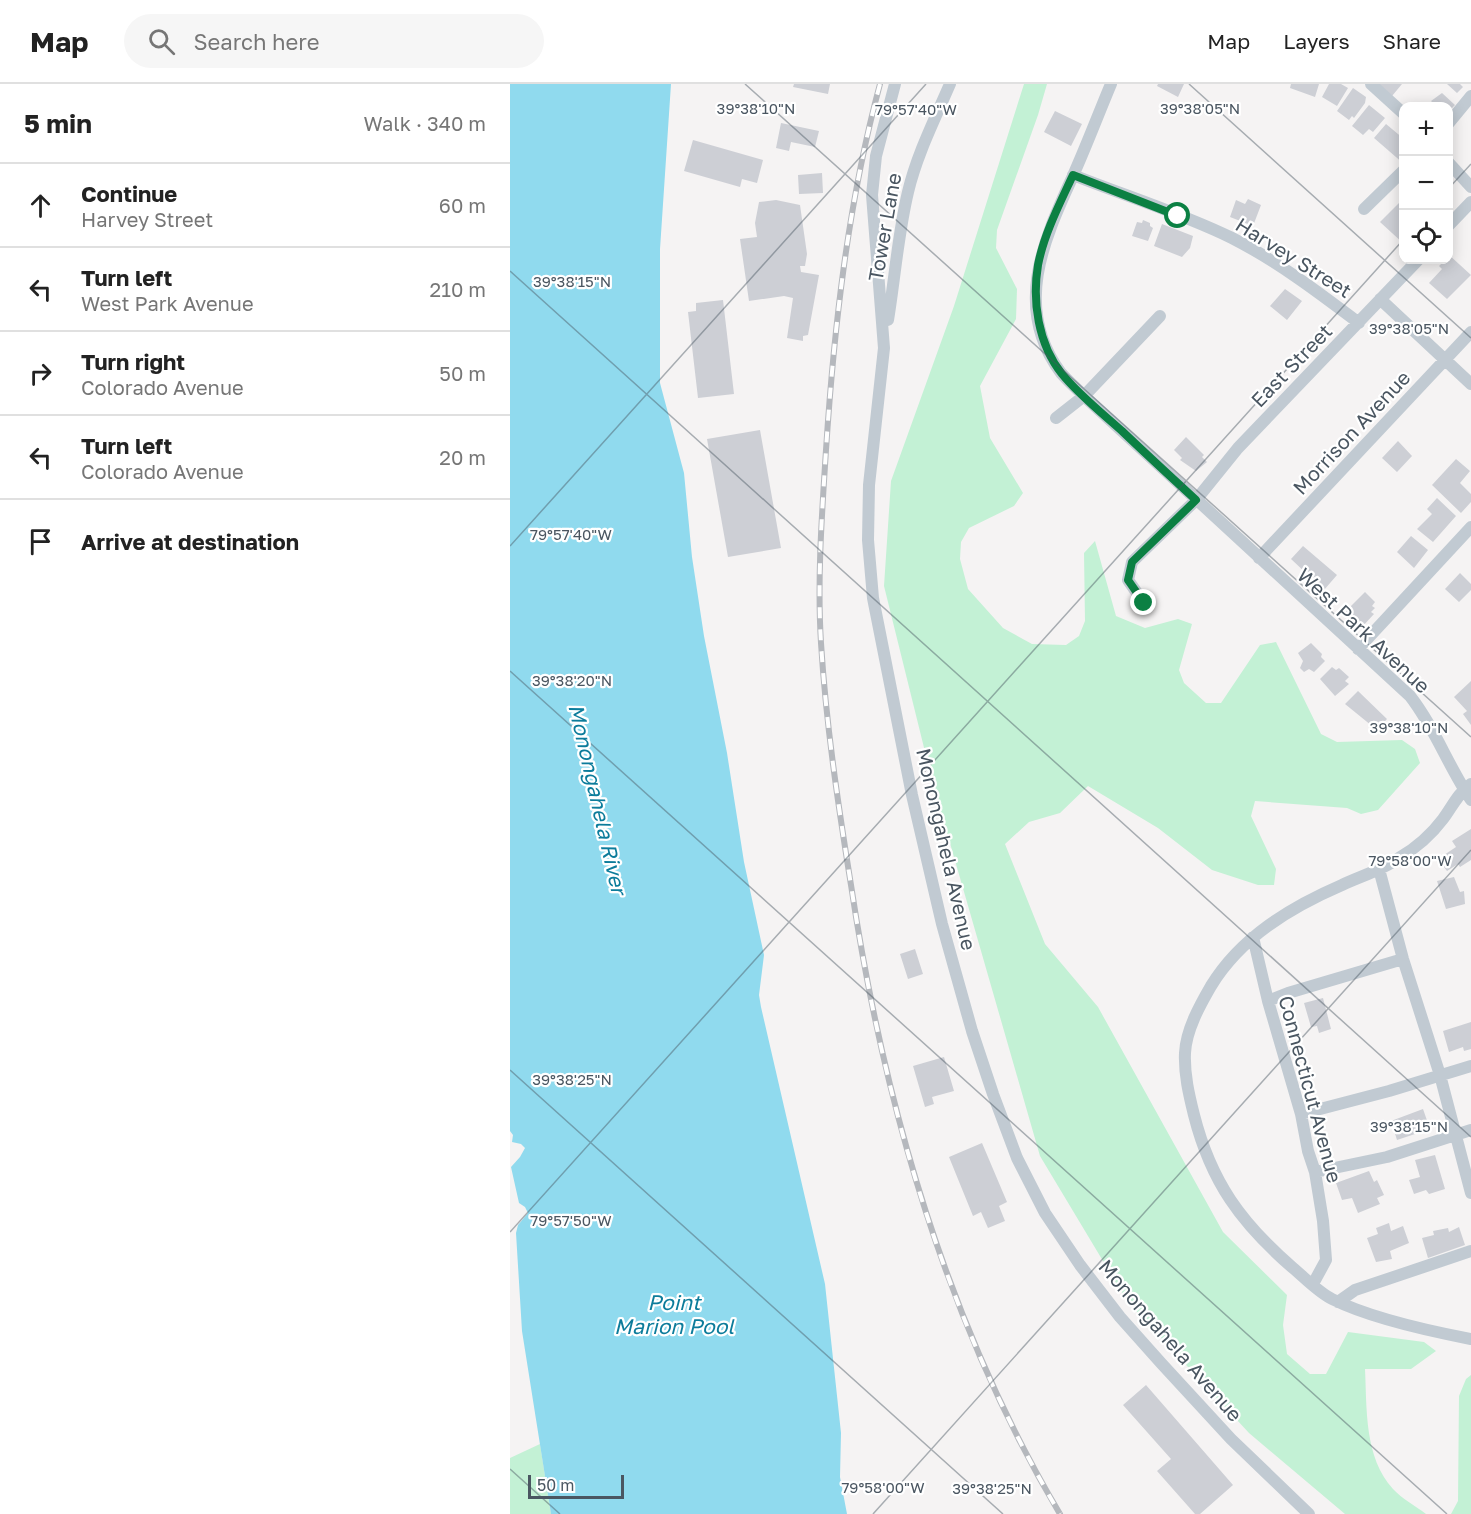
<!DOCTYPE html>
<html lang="en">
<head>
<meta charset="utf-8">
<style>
	:root { --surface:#fff; --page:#f6f6f6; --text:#222; --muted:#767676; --line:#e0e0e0 }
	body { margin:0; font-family:"Golos Text",sans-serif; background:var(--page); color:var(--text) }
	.controls { position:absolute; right:18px; top:18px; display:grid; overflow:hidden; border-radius:12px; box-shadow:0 3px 15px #0003 }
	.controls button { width:54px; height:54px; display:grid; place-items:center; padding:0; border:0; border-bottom:2px solid var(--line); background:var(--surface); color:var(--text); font:30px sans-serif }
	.scale { position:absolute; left:18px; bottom:15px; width:96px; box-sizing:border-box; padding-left:6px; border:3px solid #4a5661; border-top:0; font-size:16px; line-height:21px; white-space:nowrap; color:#4a5661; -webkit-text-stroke:4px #fff; paint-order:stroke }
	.stop { position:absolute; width:18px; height:18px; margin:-14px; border:4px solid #0b8043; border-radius:50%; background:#fff }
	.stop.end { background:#0b8043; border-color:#fff; box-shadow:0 2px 6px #0008 }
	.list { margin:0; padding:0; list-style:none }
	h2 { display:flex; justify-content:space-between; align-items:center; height:78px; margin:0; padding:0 24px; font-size:26px }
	h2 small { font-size:20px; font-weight:400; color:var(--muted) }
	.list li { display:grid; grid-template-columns:39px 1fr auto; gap:18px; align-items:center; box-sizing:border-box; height:84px; padding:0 24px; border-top:2px solid var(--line) }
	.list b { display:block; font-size:22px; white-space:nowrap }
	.list p { margin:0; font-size:20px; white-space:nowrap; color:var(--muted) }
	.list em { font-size:20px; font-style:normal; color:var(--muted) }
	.icon { flex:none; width:33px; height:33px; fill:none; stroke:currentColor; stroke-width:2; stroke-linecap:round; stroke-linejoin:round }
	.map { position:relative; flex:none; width:961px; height:1430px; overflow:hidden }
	header { display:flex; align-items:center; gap:36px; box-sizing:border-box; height:84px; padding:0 30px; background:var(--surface); border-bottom:2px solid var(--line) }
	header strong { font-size:28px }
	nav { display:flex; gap:33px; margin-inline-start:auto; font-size:21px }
	.search { width:420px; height:54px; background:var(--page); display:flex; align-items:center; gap:15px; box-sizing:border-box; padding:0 21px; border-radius:33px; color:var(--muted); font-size:22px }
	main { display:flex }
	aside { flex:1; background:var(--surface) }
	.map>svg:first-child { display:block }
	.green { fill:#c3f1d5 }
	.water { fill:#90daee }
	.building { fill:#cdcfd5 }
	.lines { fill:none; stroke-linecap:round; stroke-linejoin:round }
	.minor { stroke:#c1cad2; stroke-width:12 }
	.rail-casing { stroke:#b5b8bd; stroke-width:6 }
	.rail { stroke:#fff; stroke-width:4; stroke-dasharray:11; stroke-linecap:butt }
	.route { stroke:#0b8043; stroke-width:8 }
	.ticks { fill:none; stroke:#4a5661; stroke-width:1.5; stroke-opacity:0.45 }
	.labels { text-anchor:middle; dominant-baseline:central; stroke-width:4.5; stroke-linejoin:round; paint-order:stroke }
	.street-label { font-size:20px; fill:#4a5661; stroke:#fff }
	.water-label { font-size:21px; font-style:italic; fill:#0c7c9b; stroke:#fff }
	.ticks-label { font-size:15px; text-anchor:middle; fill:#4a5661; stroke:#fff; stroke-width:4.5; stroke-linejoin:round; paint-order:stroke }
</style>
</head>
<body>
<header>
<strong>Map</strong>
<div class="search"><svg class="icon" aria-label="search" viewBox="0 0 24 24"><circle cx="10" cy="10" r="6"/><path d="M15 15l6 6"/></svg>Search here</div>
<nav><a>Map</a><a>Layers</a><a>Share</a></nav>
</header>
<main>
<aside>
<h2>5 min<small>Walk · 340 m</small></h2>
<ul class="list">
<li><svg class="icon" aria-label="ahead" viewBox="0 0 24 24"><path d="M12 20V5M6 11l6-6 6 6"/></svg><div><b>Continue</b><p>Harvey Street</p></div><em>60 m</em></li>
<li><svg class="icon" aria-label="left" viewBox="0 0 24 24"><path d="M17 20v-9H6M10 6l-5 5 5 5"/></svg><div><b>Turn left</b><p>West Park Avenue</p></div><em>210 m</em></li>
<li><svg class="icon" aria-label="right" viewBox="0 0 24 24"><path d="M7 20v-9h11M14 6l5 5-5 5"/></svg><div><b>Turn right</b><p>Colorado Avenue</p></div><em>50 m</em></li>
<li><svg class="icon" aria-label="left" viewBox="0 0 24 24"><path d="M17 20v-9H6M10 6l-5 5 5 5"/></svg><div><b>Turn left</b><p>Colorado Avenue</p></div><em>20 m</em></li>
<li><svg class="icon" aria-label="arrive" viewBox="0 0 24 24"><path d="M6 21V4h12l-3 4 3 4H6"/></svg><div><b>Arrive at destination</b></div></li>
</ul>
</aside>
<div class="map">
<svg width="961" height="1430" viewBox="0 0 961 1430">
	<rect width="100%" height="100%" fill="#f5f3f3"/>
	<path class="green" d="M 514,0 L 537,0 L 528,31 L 487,146 L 486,164 L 507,205 L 506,235 L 470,302 L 480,354 L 513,409 L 504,422 L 459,444 L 451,458 L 450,475 L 458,505 L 493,544 L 522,560 L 556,561 L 569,552 L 575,537 L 574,469 L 585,457 L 606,532 L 635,544 L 668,535 L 682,540 L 669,586 L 674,599 L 696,619 L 711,619 L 750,561 L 766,558 L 811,650 L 827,658 L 892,656 L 905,665 L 910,679 L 868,726 L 851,730 L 837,724 L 745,717 L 741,732 L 766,785 L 764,801 L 748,801 L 702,786 L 648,744 L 578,702 L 550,729 L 519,738 L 495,760 L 535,860 L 588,923 L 713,1148 L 777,1211 L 773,1241 L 777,1270 L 800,1290 L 816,1290 L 838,1248 L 914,1258 L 926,1267 L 901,1285 L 855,1285 C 857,1325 854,1373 883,1405 C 892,1415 906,1422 916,1430 L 835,1430 L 739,1349 L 617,1217 L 530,1072 L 423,700 L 374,502 L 381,397 L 444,222 Z
		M 961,1291 L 961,1430 L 941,1430 L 948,1417 L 949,1312 L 956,1295 Z
		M 30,1360 L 41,1430 L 0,1430 L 0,1374 Z"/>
	<path class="water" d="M 0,0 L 161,0 L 150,165 L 150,299 L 174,389 L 182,473 L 194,552 L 217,669 L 234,778 L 254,871 L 249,911 L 251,923 L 315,1200 L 331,1349 L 330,1393 L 337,1430 L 41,1430 L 12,1247 L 6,1149 L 8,1141 L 18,1129 L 15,1123 L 9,1119 L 1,1083 L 10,1073 L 15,1064 L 11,1060 L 2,1058 L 3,1051 L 0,1047 Z"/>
	<path class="building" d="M 284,0 L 320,0 L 318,10 L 283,3 Z
		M 648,0 L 674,0 L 668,13 L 647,2 Z
		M 781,0 L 809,0 L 805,13 L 780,4 Z
		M 819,0 L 831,0 L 838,4 L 827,22 L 812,13 Z
		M 869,0 L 892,0 L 882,12 Z
		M 937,0 L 950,0 L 953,3 L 947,9 Z
		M 843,4 L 856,13 L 855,19 L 844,34 L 842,32 L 839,36 L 827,27 Z
		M 932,9 L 945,21 L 938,28 L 938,22 L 919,22 L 923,19 L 921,17 Z
		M 859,21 L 875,34 L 863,48 L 859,45 L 853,51 L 842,42 Z
		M 545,27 L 572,40 L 561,62 L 534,48 Z
		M 271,39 L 309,47 L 305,63 L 281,58 L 279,67 L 266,64 Z
		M 876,40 L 894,55 L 894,80 L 864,54 Z
		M 183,56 L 253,76 L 247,99 L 232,95 L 230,103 L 174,87 Z
		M 312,89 L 313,109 L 289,110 L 288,91 Z
		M 738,115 L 751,121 L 743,142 L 720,133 L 726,116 L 735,120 Z
		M 266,116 L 290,121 L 297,170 L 295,182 L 290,182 L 291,188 L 309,191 L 298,251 L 293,252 L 293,257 L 277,254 L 283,214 L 274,212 L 239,217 L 230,155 L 247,153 L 245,139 L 249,118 Z
		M 892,116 L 894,118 L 894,160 L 870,138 Z
		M 633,136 L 640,139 L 640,142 L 643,144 L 638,157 L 622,152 L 627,138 L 632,139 Z
		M 652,140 L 683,152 L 680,164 L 672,173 L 644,162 Z
		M 938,170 L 961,191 L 937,215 L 919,199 L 932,185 L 929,182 L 935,176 L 938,176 Z
		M 775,205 L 792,217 L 777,236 L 760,222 Z
		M 213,216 L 224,310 L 188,314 L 178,228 L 186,227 L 186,219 Z
		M 250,346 L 271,464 L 218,473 L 197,355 Z
		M 676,353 L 694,371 L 692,373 L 697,378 L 686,387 L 670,376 L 672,374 L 664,366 Z
		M 888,357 L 902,372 L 887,388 L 872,374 Z
		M 946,375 L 960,387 L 950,399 L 961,410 L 961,418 L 951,429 L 922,401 Z
		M 927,414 L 946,432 L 923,458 L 907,445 L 922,430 L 917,425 Z
		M 901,452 L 918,466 L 904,484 L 887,468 Z
		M 793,462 L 827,491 L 814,506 L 781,475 Z
		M 950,489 L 961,500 L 961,506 L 949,518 L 935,505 Z
		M 855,508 L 865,518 L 862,522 L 865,524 L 861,528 L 864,530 L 852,543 L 835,528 Z
		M 801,559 L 812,570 L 811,573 L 815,577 L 804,588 L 799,585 L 794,588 L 790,584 L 793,577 L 788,569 Z
		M 822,583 L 826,586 L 829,584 L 839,593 L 835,597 L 839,600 L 825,612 L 810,595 Z
		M 961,597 L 961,641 L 953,630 L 957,627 L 944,613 Z
		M 848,607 L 877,635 L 867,646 L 835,620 Z
		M 961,745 L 961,776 L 950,783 L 948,780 L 937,787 L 928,775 L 946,763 L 942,757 Z
		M 944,793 L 950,808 L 954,807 L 955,820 L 936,825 L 927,797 Z
		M 405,865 L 413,890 L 398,895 L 390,870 Z
		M 813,914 L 821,945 L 809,949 L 807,942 L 801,943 L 794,919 Z
		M 961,938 L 961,965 L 954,967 L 953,963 L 939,968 L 933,947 Z
		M 434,973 L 444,1007 L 422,1013 L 424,1020 L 415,1023 L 403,982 Z
		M 913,1025 L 920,1045 L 887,1056 L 881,1037 Z
		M 472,1059 L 497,1118 L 489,1122 L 495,1137 L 478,1144 L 471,1128 L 463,1132 L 439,1073 Z
		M 925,1071 L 935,1105 L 919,1110 L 916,1106 L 904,1110 L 899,1096 L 910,1093 L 905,1076 Z
		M 859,1087 L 864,1098 L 867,1096 L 874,1111 L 867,1114 L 870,1120 L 848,1129 L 842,1114 L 832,1116 L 826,1099 Z
		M 879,1139 L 881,1147 L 893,1142 L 899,1159 L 880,1167 L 882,1175 L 866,1178 L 857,1154 L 868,1150 L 866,1144 Z
		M 949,1143 L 955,1161 L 918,1174 L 912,1154 L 924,1151 L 923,1147 L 938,1144 L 939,1148 Z
		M 636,1301 L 723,1401 L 690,1430 L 685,1430 L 647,1387 L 661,1375 L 613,1321 Z"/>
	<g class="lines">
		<path class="minor" d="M 385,0 L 366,72 L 362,111 L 374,264 L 359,401 L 358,456 L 363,514 L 402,711 L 432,840 L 462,947 L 483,1010 L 507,1074 L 535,1129 L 570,1181 L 610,1233 L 651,1279 L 721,1355 L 799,1430
			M 601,0 C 588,31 576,63 562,94 C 533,157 503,225 551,289 C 558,297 567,305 574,312 L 900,612 C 925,644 938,682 961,716
			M 861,0 L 894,30
			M 938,40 L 961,12
			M 938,78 L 961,103
			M 563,91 C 616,112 671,129 722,154 C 767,177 808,208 849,239
			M 854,125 L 894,86
			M 938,142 L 961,118
			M 870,215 L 961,300
			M 378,236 C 385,193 388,150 398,108 C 407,70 425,35 440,0
			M 546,334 L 574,312 L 650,232
			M 749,474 L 961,248
			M 634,519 L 618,496 L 622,478 L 686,416 L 728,364 L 908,176
			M 848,565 L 961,443
			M 961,700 C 948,709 942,723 933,735 C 921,751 906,764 889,774 C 872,786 851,792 832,801 C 781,823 731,853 701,902 C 690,921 676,946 675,969 C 674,990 679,1011 684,1031 C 701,1098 731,1139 783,1184 C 795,1194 808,1208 822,1215 C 860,1234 919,1247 961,1255
			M 869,785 L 893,875 L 930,991 L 961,1109
			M 743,853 L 758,917 L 791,1030 L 798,1067 L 805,1088 L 813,1137 L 816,1176 L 803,1200
			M 758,917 L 778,909 L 893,875
			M 791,1030 L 879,1007 L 961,982
			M 805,1088 L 877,1073 L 961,1046
			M 828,1218 L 845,1206 L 961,1167"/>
		<defs>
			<path id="rail" d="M 370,0 C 338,119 324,243 316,366 C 312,429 307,495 311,559 C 316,640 328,720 341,801 C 374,1021 436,1238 550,1430"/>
		</defs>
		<use href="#rail" class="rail-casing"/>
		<use href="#rail" class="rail"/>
	</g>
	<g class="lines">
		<path class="route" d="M 634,519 L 618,496 L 622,478 L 686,416 C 661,393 636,370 612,347 C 592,329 569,311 552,290 C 528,260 522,217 528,181 C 534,150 550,119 563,91 L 668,132"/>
	</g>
	<path class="ticks" d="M 235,0 L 961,653M 679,0 L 961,254M 938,105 L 961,80M 0,187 L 961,1053M 0,462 L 416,0M 0,587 L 937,1430M 0,986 L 493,1430M 0,1148 L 894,155M 0,1385 L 50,1430M 363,1430 L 961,766"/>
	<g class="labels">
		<g class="street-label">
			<text transform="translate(374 143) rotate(-80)">Tower Lane</text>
			<text transform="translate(784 173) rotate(32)">Harvey Street</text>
			<text transform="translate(781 281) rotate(-46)">East Street</text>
			<text transform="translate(841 348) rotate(-47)">Morrison Avenue</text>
			<text transform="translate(854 546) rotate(43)">West Park Avenue</text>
			<text transform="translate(437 765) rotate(77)">Monongahela Avenue</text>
			<text transform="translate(801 1005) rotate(75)">Connecticut Avenue</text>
			<text transform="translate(661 1256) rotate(49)">Monongahela Avenue</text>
		</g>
		<g class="water-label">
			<text transform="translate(88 715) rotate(77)">Monongahela River</text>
			<text x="164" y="1218">Point<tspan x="164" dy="24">Marion Pool</tspan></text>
		</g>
	</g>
	<g class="ticks-label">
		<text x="246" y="30">39°38'10"N</text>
		<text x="690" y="30">39°38'05"N</text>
		<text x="406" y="31">79°57'40"W</text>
		<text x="62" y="203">39°38'15"N</text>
		<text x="899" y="250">39°38'05"N</text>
		<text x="61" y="456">79°57'40"W</text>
		<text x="62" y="602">39°38'20"N</text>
		<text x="899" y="649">39°38'10"N</text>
		<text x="900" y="782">79°58'00"W</text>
		<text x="62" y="1001">39°38'25"N</text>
		<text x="899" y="1048">39°38'15"N</text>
		<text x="61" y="1142">79°57'50"W</text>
		<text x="373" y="1409">79°58'00"W</text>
		<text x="482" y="1410">39°38'25"N</text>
	</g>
</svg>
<div class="controls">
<button>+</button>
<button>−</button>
<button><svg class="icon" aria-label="locate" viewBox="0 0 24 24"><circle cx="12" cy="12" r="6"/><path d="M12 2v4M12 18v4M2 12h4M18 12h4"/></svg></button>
</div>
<div class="scale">50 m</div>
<div class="stop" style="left:668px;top:132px"></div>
<div class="stop end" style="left:634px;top:519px"></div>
</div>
</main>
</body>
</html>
